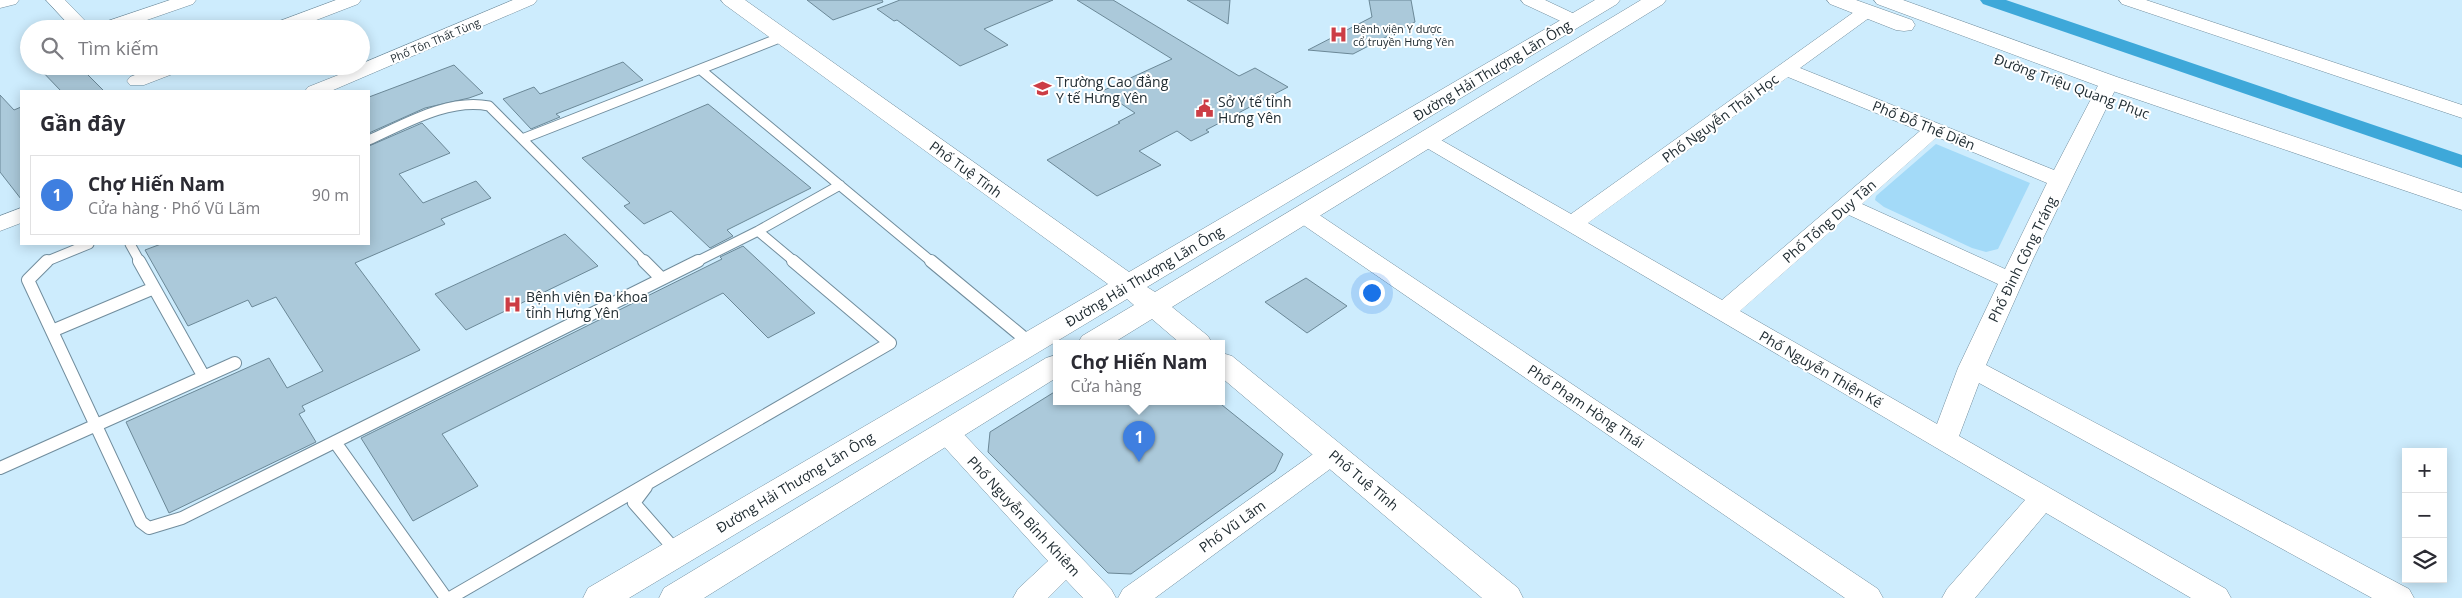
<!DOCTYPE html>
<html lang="vi">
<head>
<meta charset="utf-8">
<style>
	:root { --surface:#fff; --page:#f7f7f7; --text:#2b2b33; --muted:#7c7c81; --line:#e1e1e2; --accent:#ea580c }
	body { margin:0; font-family:"Open Sans",sans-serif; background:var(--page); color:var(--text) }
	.controls { position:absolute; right:15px; bottom:15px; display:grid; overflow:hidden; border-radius:0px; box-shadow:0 2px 12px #0003 }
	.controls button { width:45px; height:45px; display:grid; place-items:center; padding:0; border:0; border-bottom:1px solid var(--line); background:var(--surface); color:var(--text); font:25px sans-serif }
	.you { position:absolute; left:1371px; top:292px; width:18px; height:18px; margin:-12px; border:4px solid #fff; border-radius:50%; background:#1a73e8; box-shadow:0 0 0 8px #1a73e833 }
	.badge { display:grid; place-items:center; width:32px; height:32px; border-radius:50%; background:var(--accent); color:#fff; font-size:16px; font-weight:700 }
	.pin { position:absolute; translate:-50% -41px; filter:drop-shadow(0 1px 2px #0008) }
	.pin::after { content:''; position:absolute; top:26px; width:18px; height:15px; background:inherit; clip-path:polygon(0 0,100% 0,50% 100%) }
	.popup { position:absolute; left:1053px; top:340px; width:172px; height:65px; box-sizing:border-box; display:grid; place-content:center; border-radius:0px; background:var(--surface); filter:drop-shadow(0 1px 4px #0005); font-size:16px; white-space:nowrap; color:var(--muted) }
	.popup b { font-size:19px; color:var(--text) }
	.popup::after { content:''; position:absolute; left:50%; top:100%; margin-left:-10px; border:10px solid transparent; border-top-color:var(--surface) }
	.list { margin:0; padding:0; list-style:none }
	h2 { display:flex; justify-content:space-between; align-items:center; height:65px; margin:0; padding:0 20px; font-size:21px }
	h2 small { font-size:16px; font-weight:400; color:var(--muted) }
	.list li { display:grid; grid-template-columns:32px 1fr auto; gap:15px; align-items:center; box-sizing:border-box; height:80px; margin:0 10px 10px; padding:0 10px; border:1px solid var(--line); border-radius:0px }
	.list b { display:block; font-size:19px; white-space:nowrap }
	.list p { margin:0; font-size:16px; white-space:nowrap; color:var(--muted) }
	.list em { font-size:16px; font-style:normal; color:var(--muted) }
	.icon { flex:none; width:28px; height:28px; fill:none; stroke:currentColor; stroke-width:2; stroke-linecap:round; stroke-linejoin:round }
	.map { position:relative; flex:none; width:2462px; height:598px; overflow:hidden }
	.search { position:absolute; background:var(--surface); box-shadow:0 2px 12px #0003; left:20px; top:20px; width:350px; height:55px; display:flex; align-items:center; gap:12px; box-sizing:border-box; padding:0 18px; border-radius:28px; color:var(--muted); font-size:19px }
	.panel { position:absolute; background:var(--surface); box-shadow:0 2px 12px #0003; left:20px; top:90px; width:350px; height:155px; border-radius:0px }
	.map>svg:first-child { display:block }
	.green { fill:#a3daf8 }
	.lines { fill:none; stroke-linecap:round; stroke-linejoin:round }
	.canal { fill:#3ea8d9; fill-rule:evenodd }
	.building { fill:#abc9da; stroke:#6b8897 }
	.service-far1-casing { stroke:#718d9d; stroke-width:11 }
	.service-casing { stroke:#718d9d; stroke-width:14 }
	.minor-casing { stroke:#718d9d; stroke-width:1 }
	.tertiary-casing { stroke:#718d9d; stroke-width:1 }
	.service-far1 { stroke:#fff; stroke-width:9 }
	.service { stroke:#fff; stroke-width:12 }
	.minor { fill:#fff; fill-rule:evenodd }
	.tertiary { fill:#fff; fill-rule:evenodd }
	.labels { text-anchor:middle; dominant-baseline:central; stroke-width:4; stroke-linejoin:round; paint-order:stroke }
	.far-poi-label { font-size:11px; fill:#222e34; stroke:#fff; text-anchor:start }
	.far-street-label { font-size:11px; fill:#222e34; stroke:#fff }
	.street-label { font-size:14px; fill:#222e34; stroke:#fff }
	.poi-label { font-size:14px; fill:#222e34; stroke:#fff; text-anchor:start }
</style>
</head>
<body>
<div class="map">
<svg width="2462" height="598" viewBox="0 0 2462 598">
	<rect width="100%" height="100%" fill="#cdecfd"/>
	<path class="green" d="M 1936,144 L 2030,183 L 1998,249 L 1986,252 L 1972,248 L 1884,207 L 1875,200 L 1876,196 Z"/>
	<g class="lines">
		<path class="canal" d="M 1980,0 L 2006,0 L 2462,155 L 2462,168 L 1983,4 Z"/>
	</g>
	<path class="building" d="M 807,0 L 882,0 L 883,2 L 833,20 Z
		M 900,0 L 1053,0 L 984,29 L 1008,45 L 960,66 L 897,20 L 894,21 L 877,9 Z
		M 1077,0 L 1113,0 L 1239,76 L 1255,68 L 1288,87 L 1206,130 L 1209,132 L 1191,141 L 1177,131 L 1139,151 L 1161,165 L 1097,196 L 1047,160 L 1120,123 L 1118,122 L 1135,113 L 1102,91 L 1172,59 Z
		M 1187,0 L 1230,0 L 1228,24 Z
		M 1369,0 L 1411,0 L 1415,22 L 1353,54 L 1308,50 L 1372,17 Z
		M 623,62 L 643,80 L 556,114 L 560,117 L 531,129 L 503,99 L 534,87 L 540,94 Z
		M 454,65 L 483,93 L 469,98 L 425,108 L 369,133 L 369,97 Z
		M 37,66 L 79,66 L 104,91 L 61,91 Z
		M 0,95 L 14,110 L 21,107 L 21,199 L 0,172 Z
		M 708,104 L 811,188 L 727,230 L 733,236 L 710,248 L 671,211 L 644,224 L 624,206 L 630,203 L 582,158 Z
		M 422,123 L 450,153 L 399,174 L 423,203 L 476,181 L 491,198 L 441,219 L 445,224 L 355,263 L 420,350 L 302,406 L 305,411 L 299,414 L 316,442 L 169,513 L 126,422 L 269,358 L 287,388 L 323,371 L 276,297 L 252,307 L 248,300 L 188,326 L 145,250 L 161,244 L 369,244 L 369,146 Z
		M 565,234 L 598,266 L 466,330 L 435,294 Z
		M 743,246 L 815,313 L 768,338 L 723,293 L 442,434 L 478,486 L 413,521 L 361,438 L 722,259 L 720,257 Z
		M 1306,278 L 1347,306 L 1307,333 L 1265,302 Z
		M 1056,391 L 1056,401 L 1217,401 L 1283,454 L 1275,471 L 1131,574 L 1108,573 L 988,452 L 990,432 Z"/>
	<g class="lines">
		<defs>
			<path id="service-far1" d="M 701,70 L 932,262
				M 522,139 L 782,37
				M 369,140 C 405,124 448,98 489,106 L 645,262
				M 758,231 L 795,262
				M 130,244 L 140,262
				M 45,262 L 89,244
				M 696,262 L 758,231 L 840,185"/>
			<path id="service" d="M 47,261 L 28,280 L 141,522 L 149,528 L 182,518 L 698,261
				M 139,261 L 204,377
				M 644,261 L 661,278
				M 931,261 L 1030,343
				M 52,331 L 154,288
				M 335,442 L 446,598
				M 0,468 L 235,363
				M 646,487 L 634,503 L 677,552
				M 450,598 L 890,343 L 793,261"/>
			<path id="minor" d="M 0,0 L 19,0 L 16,4 L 0,8 Z
				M 46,0 L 65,0 L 93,29 L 73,29 Z
				M 170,0 L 196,0 L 193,4 L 121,29 L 94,29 L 96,25 Z
				M 336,0 L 361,0 L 358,4 L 293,29 L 267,29 L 269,25 Z
				M 513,0 L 537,0 L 534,4 L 331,91 L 305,91 L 308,87 L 361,66 L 361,64 Z
				M 1521,0 L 1545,0 L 1581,17 L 1584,21 L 1581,25 L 1569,25 L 1524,4 Z
				M 2119,0 L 2146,0 L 2462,105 L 2462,118 L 2122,4 Z
				M 1867,6 L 1873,7 L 1876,11 L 1873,15 L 1800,68 L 2054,170 L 2102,78 L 2116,78 L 2119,82 L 2033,259 L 1986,365 L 2409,589 L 2414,598 L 2372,598 L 1979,383 L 1959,436 L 2226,589 L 2231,598 L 2191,598 L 2046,513 L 1975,598 L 1942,598 L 1947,589 L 2025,500 L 1420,144 L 1417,140 L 1420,136 L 1427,134 L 1434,136 L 1571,214 L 1861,7 ZM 1788,77 L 1920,131 L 1722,300 L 1588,223 ZM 1937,137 L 2047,183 L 2005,269 L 1862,204 ZM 1849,215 L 1998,284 L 1958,368 L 1937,424 L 1740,311 Z
				M 158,66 L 185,66 L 183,70 L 144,85 L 130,85 L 127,81 L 130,77 Z
				M 21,208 L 21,223 L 0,231 L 0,216 Z
				M 1304,208 L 1312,210 L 1878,589 L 1883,598 L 1845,598 L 1296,220 L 1293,215 L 1296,210 Z
				M 947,423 L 956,426 L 1111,589 L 1116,598 L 1083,598 L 1066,580 L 1048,598 L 1013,598 L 1018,589 L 1048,561 L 938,440 L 934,433 L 938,426 Z
				M 1332,444 L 1341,447 L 1345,454 L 1341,461 L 1155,598 L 1118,598 L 1123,589 L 1323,447 Z"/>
			<path id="tertiary" d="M 721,0 L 745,0 L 1129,272 L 1595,0 L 1620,0 L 1617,4 L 1147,287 L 1155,292 L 1641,0 L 1666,0 L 1663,4 L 1172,307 L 1208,336 L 1212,343 L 1180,343 L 1152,319 L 1113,343 L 1078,343 L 1082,336 L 1134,305 L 1127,299 L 629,598 L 583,598 L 588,588 L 1108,284 L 724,4 Z
				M 1827,0 L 1856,0 L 1912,20 L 1915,25 L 1912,30 L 1904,31 L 1896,30 L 1830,4 Z
				M 1874,0 L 1903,0 L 2117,77 L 2462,193 L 2462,210 L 2101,87 L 1877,4 Z
				M 1222,353 L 1232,356 L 1518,588 L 1523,598 L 1482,598 L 1222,378 Z
				M 1056,355 L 1056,378 L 704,598 L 659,598 L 664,588 L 1046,358 Z"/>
		</defs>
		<use href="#service-far1" class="service-far1-casing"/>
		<use href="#service" class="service-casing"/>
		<use href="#minor" class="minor-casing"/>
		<use href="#tertiary" class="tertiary-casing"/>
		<use href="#service-far1" class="service-far1"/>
		<use href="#service" class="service"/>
		<use href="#minor" class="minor"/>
		<use href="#tertiary" class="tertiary"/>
	</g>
	<defs>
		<symbol id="hospital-bare" viewBox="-9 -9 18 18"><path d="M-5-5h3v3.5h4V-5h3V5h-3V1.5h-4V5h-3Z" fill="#cc3d45" stroke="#fff" stroke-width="2.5" paint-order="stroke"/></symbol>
		<symbol id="university-bare" viewBox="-9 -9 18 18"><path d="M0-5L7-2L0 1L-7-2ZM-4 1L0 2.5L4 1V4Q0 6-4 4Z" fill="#cc3d45" stroke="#fff" stroke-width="2.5" paint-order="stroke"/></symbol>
		<symbol id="civic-bare" viewBox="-9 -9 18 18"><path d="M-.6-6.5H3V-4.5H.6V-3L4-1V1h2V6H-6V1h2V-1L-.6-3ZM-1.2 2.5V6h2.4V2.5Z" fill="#cc3d45" stroke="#fff" stroke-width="2.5" paint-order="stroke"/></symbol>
	</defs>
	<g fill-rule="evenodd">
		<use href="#hospital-bare" x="1326" y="22" width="25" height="25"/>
		<use href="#university-bare" x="1030" y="76" width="25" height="25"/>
		<use href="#civic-bare" x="1192" y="96" width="25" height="25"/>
		<use href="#hospital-bare" x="500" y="292" width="25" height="25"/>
	</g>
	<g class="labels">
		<g class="far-poi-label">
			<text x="1353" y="28">Bệnh viện Y dược<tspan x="1353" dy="13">cổ truyền Hưng Yên</tspan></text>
		</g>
		<g class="far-street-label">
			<text transform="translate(435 40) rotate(-23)">Phố Tôn Thất Tùng</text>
		</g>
		<g class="street-label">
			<text transform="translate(1492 70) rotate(-31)">Đường Hải Thượng Lãn Ông</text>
			<text transform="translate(2072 86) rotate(20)">Đường Triệu Quang Phục</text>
			<text transform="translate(1720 118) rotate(-36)">Phố Nguyễn Thái Học</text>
			<text transform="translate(1924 125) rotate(22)">Phố Đỗ Thế Diên</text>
			<text transform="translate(966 169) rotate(36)">Phố Tuệ Tĩnh</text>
			<text transform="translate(1829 221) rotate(-41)">Phố Tống Duy Tân</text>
			<text transform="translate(2022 259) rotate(-64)">Phố Đinh Công Tráng</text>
			<text transform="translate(1144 276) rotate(-31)">Đường Hải Thượng Lãn Ông</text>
			<text transform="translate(1821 369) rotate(30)">Phố Nguyễn Thiện Kế</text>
			<text transform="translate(1586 406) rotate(34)">Phố Phạm Hồng Thái</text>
			<text transform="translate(1364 480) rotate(40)">Phố Tuệ Tĩnh</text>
			<text transform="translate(795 482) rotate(-31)">Đường Hải Thượng Lãn Ông</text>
			<text transform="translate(1024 516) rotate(47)">Phố Nguyễn Bỉnh Khiêm</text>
			<text transform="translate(1232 526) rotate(-36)">Phố Vũ Lãm</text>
		</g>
		<g class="poi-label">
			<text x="1056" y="81">Trường Cao đẳng<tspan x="1056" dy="16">Y tế Hưng Yên</tspan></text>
			<text x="1218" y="101">Sở Y tế tỉnh<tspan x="1218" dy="16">Hưng Yên</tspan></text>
			<text x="526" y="296">Bệnh viện Đa khoa<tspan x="526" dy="16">tỉnh Hưng Yên</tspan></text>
		</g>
	</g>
</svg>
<div class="controls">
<button>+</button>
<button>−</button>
<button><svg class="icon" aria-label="layers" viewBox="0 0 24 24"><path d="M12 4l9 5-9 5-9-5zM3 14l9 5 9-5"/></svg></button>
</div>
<div class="you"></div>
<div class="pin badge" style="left:1139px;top:462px;background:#3f7fe0">1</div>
<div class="popup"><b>Chợ Hiến Nam</b>Cửa hàng</div>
<div class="search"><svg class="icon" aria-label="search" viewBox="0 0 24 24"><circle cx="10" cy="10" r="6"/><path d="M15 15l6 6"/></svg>Tìm kiếm</div>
<section class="panel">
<h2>Gần đây<small></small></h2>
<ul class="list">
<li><span class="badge" style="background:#3f7fe0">1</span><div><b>Chợ Hiến Nam</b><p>Cửa hàng · Phố Vũ Lãm</p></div><em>90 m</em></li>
</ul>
</section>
</div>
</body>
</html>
